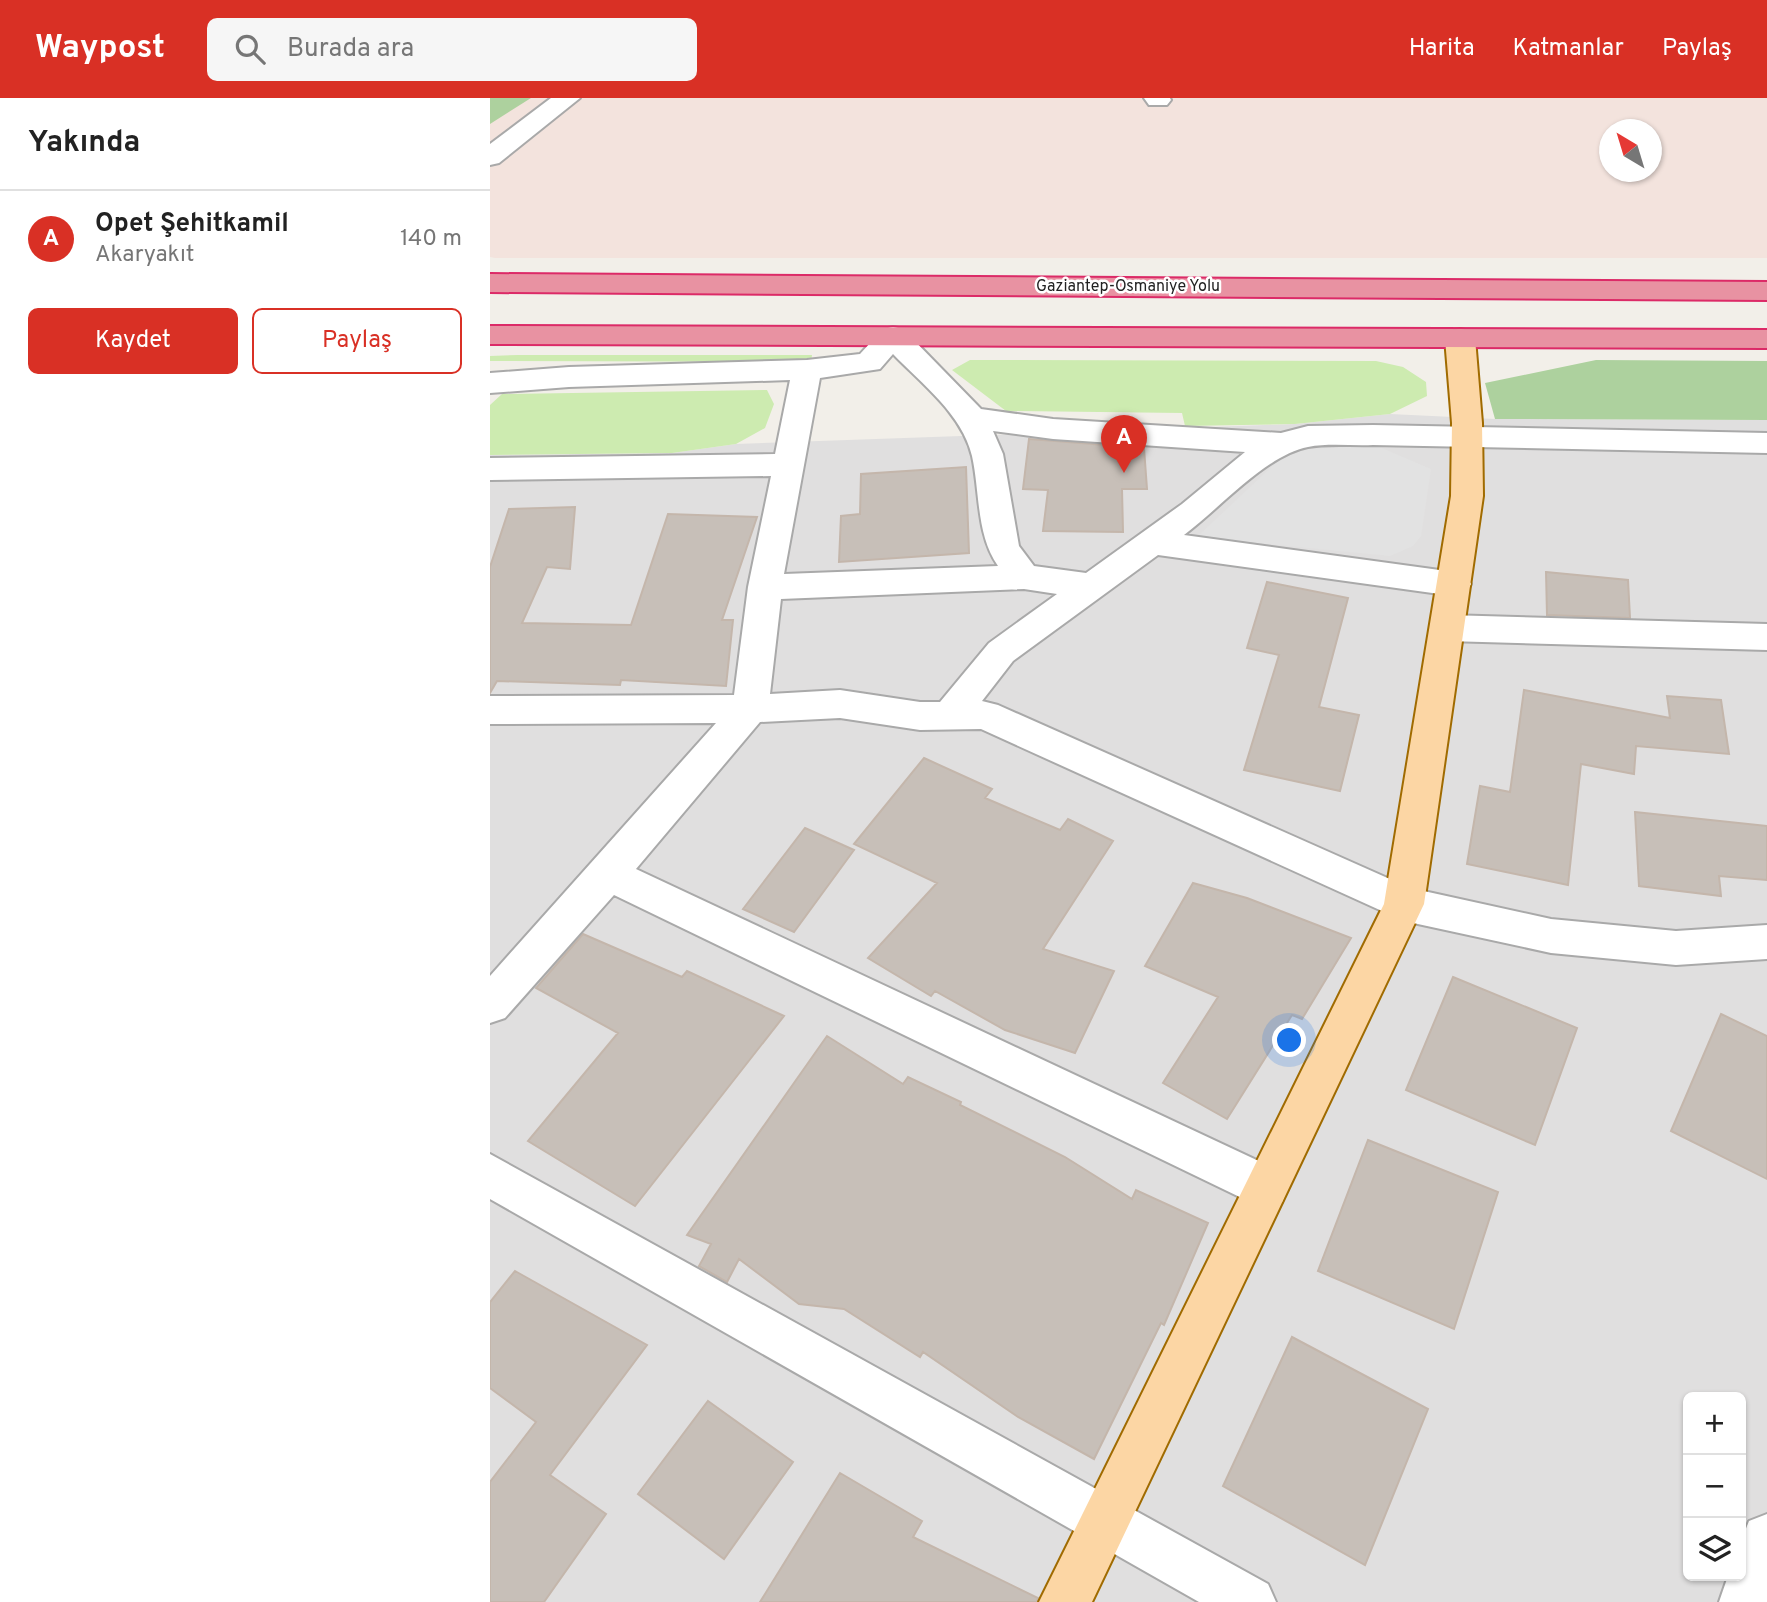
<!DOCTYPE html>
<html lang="tr">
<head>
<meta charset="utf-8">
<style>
	:root { --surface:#fff; --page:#f6f6f6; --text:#222; --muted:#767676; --line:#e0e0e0; --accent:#d93025 }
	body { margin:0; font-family:Overpass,sans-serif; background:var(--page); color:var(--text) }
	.controls { position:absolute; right:21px; bottom:21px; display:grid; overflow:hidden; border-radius:10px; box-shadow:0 2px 5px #0004 }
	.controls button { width:63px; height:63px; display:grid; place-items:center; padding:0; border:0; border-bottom:2px solid var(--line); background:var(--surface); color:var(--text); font:35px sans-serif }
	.compass { position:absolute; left:1109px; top:21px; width:63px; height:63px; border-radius:50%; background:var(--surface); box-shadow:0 2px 5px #0004; rotate:322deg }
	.you { position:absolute; left:800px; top:943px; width:24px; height:24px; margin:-18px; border:5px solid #fff; border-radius:50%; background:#1a73e8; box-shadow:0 0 0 10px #1a73e833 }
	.badge { display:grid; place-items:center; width:46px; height:46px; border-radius:50%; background:var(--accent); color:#fff; font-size:23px; font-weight:700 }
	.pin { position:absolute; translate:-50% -58px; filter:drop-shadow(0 2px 4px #0008) }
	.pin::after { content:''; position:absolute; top:37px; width:24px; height:21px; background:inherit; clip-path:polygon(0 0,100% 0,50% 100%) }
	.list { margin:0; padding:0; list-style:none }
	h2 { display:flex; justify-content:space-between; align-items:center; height:91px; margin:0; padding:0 28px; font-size:30px }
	h2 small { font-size:23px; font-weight:400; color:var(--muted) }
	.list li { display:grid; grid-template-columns:46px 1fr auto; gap:21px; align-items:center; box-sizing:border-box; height:98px; padding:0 28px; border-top:2px solid var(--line) }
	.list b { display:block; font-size:26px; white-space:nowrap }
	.list p { margin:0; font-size:23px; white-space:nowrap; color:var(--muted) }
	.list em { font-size:23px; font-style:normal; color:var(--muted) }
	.actions { display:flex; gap:14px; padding:21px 28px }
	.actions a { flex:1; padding:16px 0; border:2px solid var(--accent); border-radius:10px; text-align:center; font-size:24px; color:var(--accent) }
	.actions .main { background:var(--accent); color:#fff }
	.icon { flex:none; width:38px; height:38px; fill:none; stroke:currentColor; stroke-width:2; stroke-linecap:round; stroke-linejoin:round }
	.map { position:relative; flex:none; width:1277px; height:1504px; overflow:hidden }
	header { display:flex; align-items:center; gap:42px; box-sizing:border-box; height:98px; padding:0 35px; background:var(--accent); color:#fff }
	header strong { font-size:33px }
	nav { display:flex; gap:38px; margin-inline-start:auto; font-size:24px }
	.search { width:490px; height:63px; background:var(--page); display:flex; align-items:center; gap:18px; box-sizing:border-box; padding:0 24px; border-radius:10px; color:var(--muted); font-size:26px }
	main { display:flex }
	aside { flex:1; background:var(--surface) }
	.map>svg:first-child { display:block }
	.residential { fill:#e0dfdf; fill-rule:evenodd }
	.military { fill:#f3e3dd; fill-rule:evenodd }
	.grass { fill:#cdebb0 }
	.forest { fill:#add19e }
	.parking { fill:#e2e2e2 }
	.building { fill:#c7bfb8; stroke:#c4b6ab; stroke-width:2 }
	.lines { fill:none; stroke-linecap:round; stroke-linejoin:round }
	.minor-casing { stroke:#a9a9a9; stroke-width:4 }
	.major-casing { stroke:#a06b00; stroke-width:4 }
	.highway-casing { stroke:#dc2a67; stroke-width:4 }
	.minor { fill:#fff; fill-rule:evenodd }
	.major { fill:#fcd6a4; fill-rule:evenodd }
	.highway { fill:#e892a2; fill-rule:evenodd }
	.labels { text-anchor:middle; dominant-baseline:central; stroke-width:5; stroke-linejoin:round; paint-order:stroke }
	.far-street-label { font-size:16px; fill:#222; stroke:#fff }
</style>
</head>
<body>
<header>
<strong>Waypost</strong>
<div class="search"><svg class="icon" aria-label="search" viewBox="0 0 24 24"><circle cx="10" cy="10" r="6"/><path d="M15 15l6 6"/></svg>Burada ara</div>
<nav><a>Harita</a><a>Katmanlar</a><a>Paylaş</a></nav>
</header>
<main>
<aside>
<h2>Yakında<small></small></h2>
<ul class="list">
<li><span class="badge">A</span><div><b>Opet Şehitkamil</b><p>Akaryakıt</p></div><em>140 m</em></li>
</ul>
<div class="actions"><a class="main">Kaydet</a><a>Paylaş</a></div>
</aside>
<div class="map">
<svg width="1277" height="1504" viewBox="0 0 1277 1504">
	<rect width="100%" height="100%" fill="#f2efe9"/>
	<path class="residential" d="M 900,316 L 1005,321 L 1277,322 L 1277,1504 L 0,1504 L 0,357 L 182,355 L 246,346 L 805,326 ZM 1198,1299 L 1251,1299 L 1251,1478 L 1198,1478 Z"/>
	<path class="military" d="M 0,0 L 1277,0 L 1277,160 L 5,160 L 0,159 ZM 1120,32 L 1162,32 L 1162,74 L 1120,74 Z"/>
	<path class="grass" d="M 28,257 L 322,257 L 321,264 L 0,263 L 0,258 Z
		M 480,262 L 886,263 L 913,269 L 936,284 L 937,298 L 900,316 L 805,326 L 695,328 L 692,315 L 516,313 L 462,272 Z
		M 277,292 L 284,306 L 275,330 L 246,346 L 182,355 L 0,357 L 0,307 L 12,296 Z"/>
	<path class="forest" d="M 0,0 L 41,0 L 0,26 Z
		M 1106,262 L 1277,263 L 1277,322 L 1005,321 L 995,285 Z"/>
	<path class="parking" d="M 887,348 L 941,371 L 931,438 L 923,448 L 900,458 L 707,439 L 790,361 L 813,351 Z"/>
	<path class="building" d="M 539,341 L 654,350 L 657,391 L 632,391 L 633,434 L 553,433 L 558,392 L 533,391 Z
		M 476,369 L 479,455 L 349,464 L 351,418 L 370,416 L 371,376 Z
		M 85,409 L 80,471 L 57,469 L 32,525 L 141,527 L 178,416 L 267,419 L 232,522 L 243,522 L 236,588 L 131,582 L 130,587 L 7,583 L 0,595 L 0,469 L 19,411 Z
		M 1056,474 L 1138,482 L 1140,520 L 1057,517 Z
		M 777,484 L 858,500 L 829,609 L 869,617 L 850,693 L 754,672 L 789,557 L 757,550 Z
		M 1034,592 L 1180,620 L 1177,598 L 1231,602 L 1239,656 L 1146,648 L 1144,676 L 1091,666 L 1078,787 L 977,766 L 990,688 L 1020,694 Z
		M 434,660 L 502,691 L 495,700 L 570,732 L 578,721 L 623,743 L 553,851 L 624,873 L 585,955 L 515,932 L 445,893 L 441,898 L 378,860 L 447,785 L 364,746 Z
		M 1145,714 L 1277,728 L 1277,782 L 1229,778 L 1231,798 L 1149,788 Z
		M 315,730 L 364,752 L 304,834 L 253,811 Z
		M 703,785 L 757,800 L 861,840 L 812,921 L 802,917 L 737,1021 L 673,985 L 728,899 L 655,868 Z
		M 93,836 L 192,879 L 197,873 L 294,918 L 145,1108 L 38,1043 L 128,935 L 46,890 Z
		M 963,879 L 1087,930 L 1045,1047 L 916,992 Z
		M 1231,916 L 1277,938 L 1277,1081 L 1181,1033 Z
		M 337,938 L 413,986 L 418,979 L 471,1004 L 470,1007 L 575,1059 L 642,1101 L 646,1092 L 718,1125 L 674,1227 L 671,1225 L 604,1361 L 528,1319 L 433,1254 L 430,1259 L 354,1211 L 309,1206 L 249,1161 L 237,1184 L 209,1168 L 221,1146 L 197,1137 Z
		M 878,1042 L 1008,1094 L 964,1231 L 828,1173 Z
		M 25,1173 L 157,1247 L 60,1377 L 116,1416 L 54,1504 L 0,1504 L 0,1384 L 46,1324 L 0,1290 L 0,1204 Z
		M 802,1239 L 938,1311 L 875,1467 L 733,1388 Z
		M 218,1303 L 303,1364 L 234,1461 L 148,1396 Z
		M 350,1375 L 432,1423 L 423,1439 L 548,1500 L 547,1504 L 270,1504 Z"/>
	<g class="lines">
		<defs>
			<path id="minor" d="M 61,0 L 90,0 L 9,65 L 0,67 L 0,46 Z
				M 654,0 L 680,0 L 681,2 L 677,7 L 659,7 Z
				M 403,229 L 413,231 L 491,311 L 563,321 L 791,335 L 818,328 L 883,327 L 1277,335 L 1277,355 L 883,347 C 862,348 838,345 818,349 C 776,357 729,411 694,437 L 964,474 L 976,477 L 981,486 L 976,495 L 964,498 L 668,457 L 523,563 L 492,603 L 508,607 L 920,790 L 1061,821 L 1186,833 L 1277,827 L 1277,861 L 1186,867 L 1061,855 L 914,823 L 491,631 L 430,632 L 350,620 L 270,624 L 146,771 L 792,1074 L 798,1089 L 792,1104 L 776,1110 L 760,1104 L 124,797 L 15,920 L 0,925 L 0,878 L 226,625 L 0,626 L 0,598 L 244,597 L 258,489 L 281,378 L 0,382 L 0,360 L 285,356 L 300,282 L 79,289 L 0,295 L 0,275 L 79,269 L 317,262 L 370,256 L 393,231 ZM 403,256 C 432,286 472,316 482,358 C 490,394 486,437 508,468 L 294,476 L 330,280 L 390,271 ZM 503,333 L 563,341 L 755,354 L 692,406 L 596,475 L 544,468 L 529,448 L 513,356 ZM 534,491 L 567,496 L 499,545 L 450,604 L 430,604 L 350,592 L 280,596 L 291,501 Z
				M 957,517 L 1277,526 L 1277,552 L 957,543 L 945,539 L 940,530 L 945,521 Z
				M 0,1056 L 778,1486 L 786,1504 L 709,1504 L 0,1101 Z
				M 1277,1416 L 1277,1504 L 1229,1504 L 1238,1478 L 1251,1478 L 1251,1443 L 1259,1423 Z"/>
			<path id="major" d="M 970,231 L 980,233 L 985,240 L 992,325 L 993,398 L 934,806 L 602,1504 L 549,1504 L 894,806 L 961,398 L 962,325 L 955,240 L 960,233 Z"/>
			<path id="highway" d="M 0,176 L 1277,184 L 1277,202 L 0,194 Z
				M 0,228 L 1277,232 L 1277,250 L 0,246 Z"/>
		</defs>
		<use href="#minor" class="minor-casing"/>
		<use href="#major" class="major-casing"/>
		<use href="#highway" class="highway-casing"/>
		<use href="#minor" class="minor"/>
		<use href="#major" class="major"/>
		<use href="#highway" class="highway"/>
	</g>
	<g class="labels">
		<g class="far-street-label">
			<text x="638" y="189">Gaziantep-Osmaniye Yolu</text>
		</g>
	</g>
</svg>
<div class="controls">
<button>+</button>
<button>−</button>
<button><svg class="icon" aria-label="layers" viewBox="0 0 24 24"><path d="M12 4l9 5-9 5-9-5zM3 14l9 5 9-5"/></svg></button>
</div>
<svg class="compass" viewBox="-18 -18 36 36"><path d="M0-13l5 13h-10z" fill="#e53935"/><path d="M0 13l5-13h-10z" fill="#767676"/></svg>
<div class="you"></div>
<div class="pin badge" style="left:634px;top:375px">A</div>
</div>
</main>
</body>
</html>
